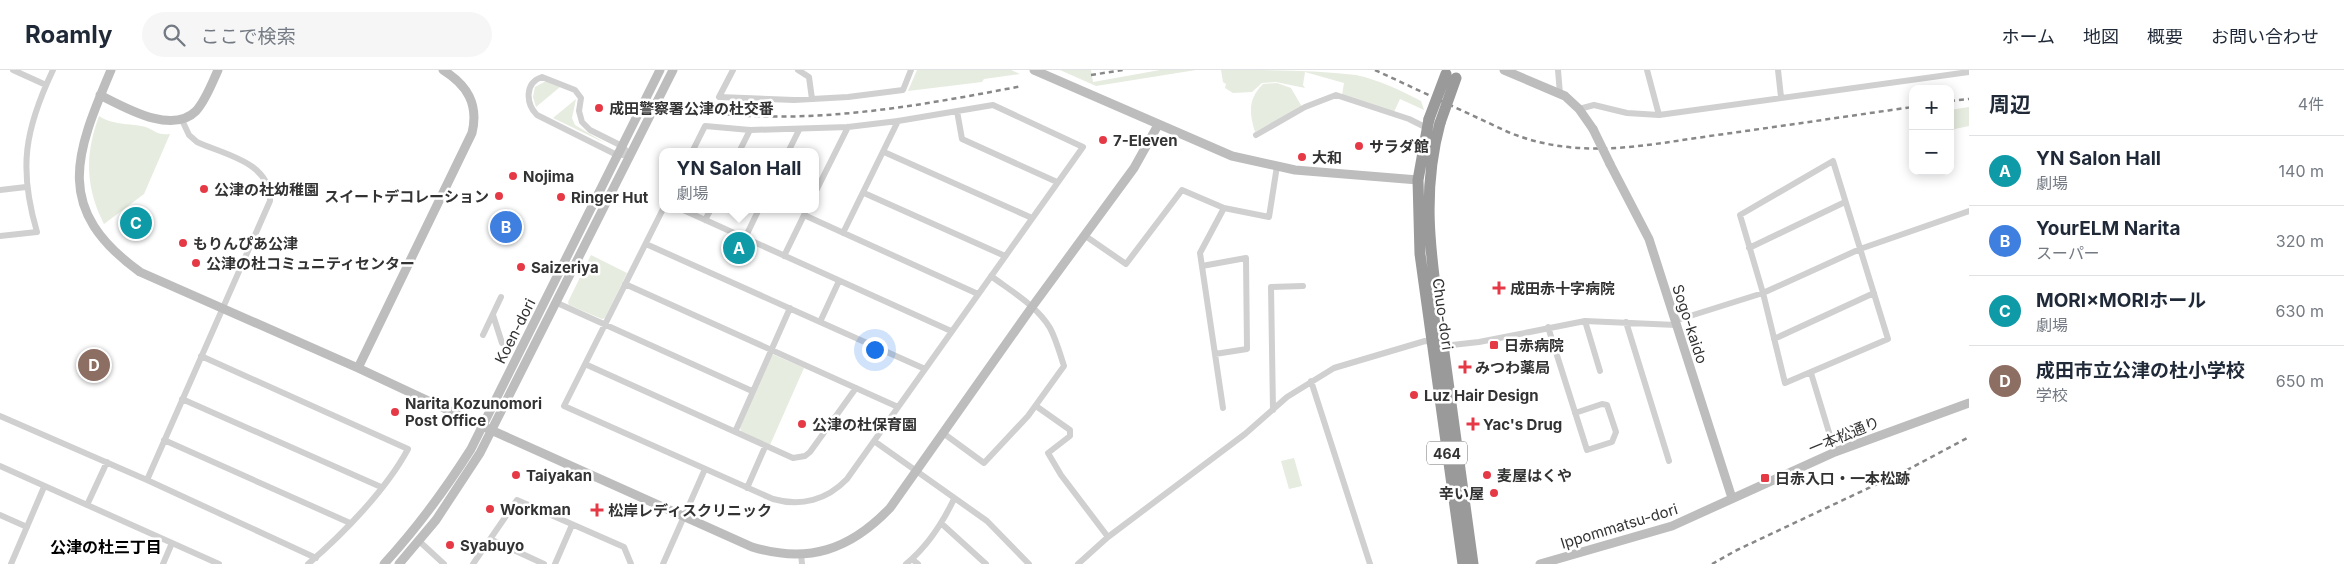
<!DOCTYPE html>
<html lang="ja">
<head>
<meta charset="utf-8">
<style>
	:root { --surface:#fff; --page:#f6f6f7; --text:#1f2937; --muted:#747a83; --line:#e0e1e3; --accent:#d93025 }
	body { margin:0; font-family:Inter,"Noto Sans JP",sans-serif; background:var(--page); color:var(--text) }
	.controls { position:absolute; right:15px; top:15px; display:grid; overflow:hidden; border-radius:10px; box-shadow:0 2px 12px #0003 }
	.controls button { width:45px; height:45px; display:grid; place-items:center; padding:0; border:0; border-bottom:1px solid var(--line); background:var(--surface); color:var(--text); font:25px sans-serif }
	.you { position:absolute; left:874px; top:279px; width:18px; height:18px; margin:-12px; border:4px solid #fff; border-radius:50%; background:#1a73e8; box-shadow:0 0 0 8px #1a73e833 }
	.badge { display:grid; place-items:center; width:32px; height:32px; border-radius:50%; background:var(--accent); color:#fff; font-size:16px; font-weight:700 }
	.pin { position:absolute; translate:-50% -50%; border:2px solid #fff; box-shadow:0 1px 5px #0006 }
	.popup { position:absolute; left:659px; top:78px; width:160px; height:65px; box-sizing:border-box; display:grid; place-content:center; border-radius:10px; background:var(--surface); filter:drop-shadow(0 1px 4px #0005); font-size:16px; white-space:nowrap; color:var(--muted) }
	.popup b { font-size:19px; color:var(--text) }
	.popup::after { content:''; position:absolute; left:50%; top:100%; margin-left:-10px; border:10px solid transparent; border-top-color:var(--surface) }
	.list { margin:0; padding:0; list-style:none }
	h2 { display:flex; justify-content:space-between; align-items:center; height:65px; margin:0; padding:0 20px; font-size:21px }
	h2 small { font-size:16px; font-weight:400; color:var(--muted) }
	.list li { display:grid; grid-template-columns:32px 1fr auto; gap:15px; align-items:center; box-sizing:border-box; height:70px; padding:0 20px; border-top:1px solid var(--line) }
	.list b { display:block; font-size:19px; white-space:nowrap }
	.list p { margin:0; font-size:16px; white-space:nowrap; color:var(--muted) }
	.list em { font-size:16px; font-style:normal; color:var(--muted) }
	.icon { flex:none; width:28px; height:28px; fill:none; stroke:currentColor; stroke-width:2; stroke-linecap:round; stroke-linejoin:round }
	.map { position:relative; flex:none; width:1969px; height:494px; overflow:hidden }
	header { display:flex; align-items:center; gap:30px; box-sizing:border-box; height:70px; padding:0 25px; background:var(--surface); border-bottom:1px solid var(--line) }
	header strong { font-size:24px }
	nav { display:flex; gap:28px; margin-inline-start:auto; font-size:18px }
	.search { width:350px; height:45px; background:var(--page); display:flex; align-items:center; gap:12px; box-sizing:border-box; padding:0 18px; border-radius:28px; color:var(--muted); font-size:19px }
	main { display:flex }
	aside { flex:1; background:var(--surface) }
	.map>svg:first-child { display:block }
	.green { fill:#e6ecdf }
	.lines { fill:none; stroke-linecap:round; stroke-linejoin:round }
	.street { stroke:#d0d0d0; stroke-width:6 }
	.secondary { stroke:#bdbdbd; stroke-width:9 }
	.highway { stroke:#9a9a9a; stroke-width:11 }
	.rail { stroke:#888; stroke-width:2.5; stroke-dasharray:5 4; stroke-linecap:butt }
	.secondary-bridge { stroke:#bdbdbd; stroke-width:9 }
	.highway-bridge { stroke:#9a9a9a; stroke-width:11 }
	.poi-dot { fill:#e63946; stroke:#fff; stroke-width:2 }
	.labels { text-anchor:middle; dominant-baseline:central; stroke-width:5; stroke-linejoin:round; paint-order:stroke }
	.shield { fill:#fff; stroke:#707070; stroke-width:1 }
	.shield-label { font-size:14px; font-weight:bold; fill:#333 }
	.poi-label { font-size:15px; font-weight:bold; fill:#333; stroke:#fff; text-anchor:start }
	.street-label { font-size:15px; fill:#333; stroke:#fff }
	.neighbourhood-label { font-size:16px; font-weight:bold; fill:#000; stroke:#fff }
</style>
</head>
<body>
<header>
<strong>Roamly</strong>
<div class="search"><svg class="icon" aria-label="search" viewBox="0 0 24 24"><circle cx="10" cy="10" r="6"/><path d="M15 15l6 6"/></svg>ここで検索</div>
<nav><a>ホーム</a><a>地図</a><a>概要</a><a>お問い合わせ</a></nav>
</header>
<main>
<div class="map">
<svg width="1969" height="494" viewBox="0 0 1969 494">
	<rect width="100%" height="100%" fill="#fff"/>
	<path class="green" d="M 917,0 L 1011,0 L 1020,4 L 984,9 L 982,12 L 908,21 Z
		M 1060,0 L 1091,0 L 1093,12 L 1160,0 L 1196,0 L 1096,16 Z
		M 1221,0 C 1265,0 1313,0 1356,5 C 1379,10 1400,20 1421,31 L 1424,40 L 1400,29 L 1394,42 L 1342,25 L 1344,13 L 1305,2 L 1303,15 L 1305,18 L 1276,12 L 1262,13 L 1252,22 L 1233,23 L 1225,18 L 1226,14 L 1223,12 Z
		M 546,11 L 560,17 L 536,37 L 533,27 L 535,17 Z
		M 1277,13 L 1291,18 L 1302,37 L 1255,62 C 1249,42 1248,29 1263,14 Z
		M 576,29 L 572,48 L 575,55 L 605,73 L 553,48 Z
		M 1969,37 L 1969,56 L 1950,60 L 1950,40 Z
		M 99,46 C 113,55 125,53 141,56 C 154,58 155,66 170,64 L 144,124 L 104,154 C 85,117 85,84 99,46 Z
		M 591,185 L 627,203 L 605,248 L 602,249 L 569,235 L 568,232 Z
		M 772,284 L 804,298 L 770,375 L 741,362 L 740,357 Z
		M 1294,388 L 1302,416 L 1289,419 L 1281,391 Z"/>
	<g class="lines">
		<path class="street" d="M 13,0 L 46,15
			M 733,0 L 719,27 L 794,30 L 848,27 L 903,20 L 911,0
			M 798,0 L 809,7 L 812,29
			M 1558,0 L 1560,24
			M 1647,0 L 1659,45
			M 1778,0 L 1781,27
			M 542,7 L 575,20 L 581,28 L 579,41 L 582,52 L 590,60 L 622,76 L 630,85 L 617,85 L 537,45 C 526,34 524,13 542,7 Z
			M 1579,39 L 1594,35 L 1627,43 L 1659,45 L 1969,2
			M 957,41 L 962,69 L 1057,112
			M 1256,65 L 1305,37 L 1336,25 L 1409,49 L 1427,58
			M 739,82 L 750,60
			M 788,82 L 799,60
			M 884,82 L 1032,148
			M 1833,91 L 1888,269 L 1785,313 L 1763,223 L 1740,145 Z
			M 0,120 L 26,117
			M 815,123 L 848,57
			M 864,123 L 1005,186
			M 663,139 L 564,336 L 773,429 C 801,437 827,430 847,409 L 1083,77 L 993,35 L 898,51 L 848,57 L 750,60 L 705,56 L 692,82
			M 681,139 L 951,261
			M 804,145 L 978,224
			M 705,150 L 711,139
			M 843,163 L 898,51
			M 1084,165 L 1126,194 L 1182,120 L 1224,138 L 1269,147 L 1277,96
			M 0,166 L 37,162 C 18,98 25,59 53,0
			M 745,168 L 759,139
			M 646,174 L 925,299
			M 1749,178 L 1845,132
			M 784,186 L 807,139
			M 1202,196 L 1246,188 L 1247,279 L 1215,284
			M 625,214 L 898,337
			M 555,232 L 752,321
			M 493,245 L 502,273
			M 1585,251 L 1600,301
			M 1674,251 L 1763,223 L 1860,179 L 1969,141
			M 820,252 L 839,211
			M 1626,252 L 1669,391
			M 1548,257 L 1587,380 L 1612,372 L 1616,362 L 1607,335 L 1602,334 L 1575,343
			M 483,265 L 501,227
			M 1774,269 L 1874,223
			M 201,286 L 408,379 C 386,420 343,464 308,494
			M 585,294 L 793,388 L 805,386 L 810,382 L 856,318
			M 1811,303 L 1835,382
			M 1311,311 L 1370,494
			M 182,329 L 381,417
			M 1036,336 L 1070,360 L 1070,366 L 1048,383 L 1061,405 L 1108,467
			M 1223,338 L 1200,183 L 1224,138
			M 1273,340 L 1271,217 L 1303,216
			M 0,346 L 147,410 L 316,488
			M 735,362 L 790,238
			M 943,363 L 984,393 L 1028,346 L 1064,296 C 1060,284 1056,269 1050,258 C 1037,236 1011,221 991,206
			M 164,370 L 350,453
			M 874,371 L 987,451 L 1029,494
			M 0,396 L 219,494
			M 147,410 L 270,131 C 271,92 225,85 197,72 L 189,65 L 182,50
			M 747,418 L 765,377
			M 87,435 L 107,392
			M 0,445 L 27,457
			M 942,454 L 986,494
			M 490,469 L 544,494
			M 419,471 L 444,494
			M 801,484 L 802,494
			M 912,489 L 918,494
			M 11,494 L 44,417
			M 163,494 L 172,473
			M 473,494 L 517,430 L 624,477 L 631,494
			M 555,494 L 572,455
			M 663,494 L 705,399
			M 906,494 C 928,476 942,454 954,429
			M 1078,494 L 1108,467 L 1245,364 L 1287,327 L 1334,298 L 1425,271 L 1452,275 L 1479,272 L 1585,251 L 1676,255"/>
		<path class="secondary" d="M 111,0 C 75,85 53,139 140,202 L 358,298 L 482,356 L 752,477 C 808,494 850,480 890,438 L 1032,237 L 1134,98 L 1158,55
			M 1034,0 L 1232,86 L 1295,100 L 1418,110
			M 1504,0 L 1565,26 L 1579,39 L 1593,59
			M 100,25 C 126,38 172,65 196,41 C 206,30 212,13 218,0
			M 1610,94 L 1649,169 L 1732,428
			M 358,298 L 472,63 C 479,34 467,15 443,0
			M 384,494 C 417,458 445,420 471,379 L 660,0
			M 399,494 L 436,450 L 480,383 L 673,0
			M 1540,494 L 1672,456 L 1835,382 L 1969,333"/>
		<path class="highway" d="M 1429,49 L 1418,110 L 1420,184 L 1463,494
			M 1440,53 C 1419,130 1433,198 1443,275 C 1453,348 1463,421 1473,494"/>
		<path class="rail" d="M 1375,0 L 1508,62 C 1579,91 1644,75 1717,65 C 1783,56 1848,46 1913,37
			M 1091,5 L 1123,0
			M 1950,31 L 1969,29
			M 665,37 C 694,40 723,45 752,46 C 842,50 934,33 1022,16
			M 1712,494 L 1737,480 L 1909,399 L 1969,367"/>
		<path class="secondary-bridge" d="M 1593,59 L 1610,94"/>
		<path class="highway-bridge" d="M 1429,49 L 1446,4
			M 1440,53 L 1456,8"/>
	</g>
	<g class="poi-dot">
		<circle cx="599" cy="38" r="5"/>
		<circle cx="1103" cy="70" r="5"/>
		<circle cx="1359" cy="76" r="5"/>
		<circle cx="1302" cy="87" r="5"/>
		<circle cx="513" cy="106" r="5"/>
		<circle cx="204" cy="119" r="5"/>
		<circle cx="499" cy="126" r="5"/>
		<circle cx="561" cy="127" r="5"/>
		<circle cx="183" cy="173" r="5"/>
		<circle cx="196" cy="193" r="5"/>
		<circle cx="521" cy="197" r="5"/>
		<path d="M1496.5 210.5h5v5h5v5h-5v5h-5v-5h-5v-5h5z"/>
		<rect x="1489" y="270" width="10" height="10" rx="2.5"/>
		<path d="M1462.5 289.5h5v5h5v5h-5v5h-5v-5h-5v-5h5z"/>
		<circle cx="1414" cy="325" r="5"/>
		<circle cx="395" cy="342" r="5"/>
		<circle cx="802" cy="354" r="5"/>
		<path d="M1470.5 346.5h5v5h5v5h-5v5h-5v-5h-5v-5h5z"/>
		<circle cx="516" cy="405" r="5"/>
		<circle cx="1487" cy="405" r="5"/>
		<rect x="1760" y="403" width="10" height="10" rx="2.5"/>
		<circle cx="1494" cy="423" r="5"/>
		<circle cx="490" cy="439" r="5"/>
		<path d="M594.5 432.5h5v5h5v5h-5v5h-5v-5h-5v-5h5z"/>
		<circle cx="450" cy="475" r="5"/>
	</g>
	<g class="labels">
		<rect class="shield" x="1427" y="371.5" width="40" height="23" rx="4"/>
		<g class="shield-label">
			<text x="1447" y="383">464</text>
		</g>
		<g class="poi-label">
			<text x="609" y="38">成田警察署公津の杜交番</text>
			<text x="1113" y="70">7-Eleven</text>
			<text x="1369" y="76">サラダ館</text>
			<text x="1312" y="87">大和</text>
			<text x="523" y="106">Nojima</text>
			<text x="214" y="119">公津の社幼稚園</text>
			<text x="489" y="126" text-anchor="end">スイートデコレーション</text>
			<text x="571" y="127">Ringer Hut</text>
			<text x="193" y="173">もりんぴあ公津</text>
			<text x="206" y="193">公津の杜コミュニティセンター</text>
			<text x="531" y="197">Saizeriya</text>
			<text x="1510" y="218">成田赤十字病院</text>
			<text x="1504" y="275">日赤病院</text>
			<text x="1475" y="297">みつわ薬局</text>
			<text x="1424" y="325">Luz Hair Design</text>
			<text x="405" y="333">Narita Kozunomori<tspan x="405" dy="17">Post Office</tspan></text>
			<text x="812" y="354">公津の杜保育園</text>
			<text x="1483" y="354">Yac's Drug</text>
			<text x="526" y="405">Taiyakan</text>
			<text x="1497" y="405">麦屋はくや</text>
			<text x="1775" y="408">日赤入口・一本松跡</text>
			<text x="1484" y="423" text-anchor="end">辛い屋</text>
			<text x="500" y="439">Workman</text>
			<text x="608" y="440">松岸レディスクリニック</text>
			<text x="460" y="475">Syabuyo</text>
		</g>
		<g class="street-label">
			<text transform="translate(1443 244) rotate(82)">Chuo-dori</text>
			<text transform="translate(1690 254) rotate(72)">Sogo-kaido</text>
			<text transform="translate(515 261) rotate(-63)">Koen-dori</text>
			<text transform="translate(1844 365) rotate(-22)">一本松通り</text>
			<text transform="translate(1619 456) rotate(-17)">Ippommatsu-dori</text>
		</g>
		<g class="neighbourhood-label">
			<text x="106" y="477">公津の杜三丁目</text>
		</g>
	</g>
</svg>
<div class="controls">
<button>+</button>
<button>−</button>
</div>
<div class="you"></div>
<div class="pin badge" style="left:739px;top:178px;background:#0f9aa8">A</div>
<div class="popup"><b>YN Salon Hall</b>劇場</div>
<div class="pin badge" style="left:506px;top:157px;background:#3f7fe0">B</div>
<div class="pin badge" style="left:136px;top:153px;background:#0f9aa8">C</div>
<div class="pin badge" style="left:94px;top:295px;background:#8d6e63">D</div>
</div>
<aside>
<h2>周辺<small>4件</small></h2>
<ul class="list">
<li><span class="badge" style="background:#0f9aa8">A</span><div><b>YN Salon Hall</b><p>劇場</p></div><em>140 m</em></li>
<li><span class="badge" style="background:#3f7fe0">B</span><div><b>YourELM Narita</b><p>スーパー</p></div><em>320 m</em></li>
<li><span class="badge" style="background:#0f9aa8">C</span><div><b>MORI×MORIホール</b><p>劇場</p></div><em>630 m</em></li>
<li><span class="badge" style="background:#8d6e63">D</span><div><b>成田市立公津の杜小学校</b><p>学校</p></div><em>650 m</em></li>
</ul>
</aside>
</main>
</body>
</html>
